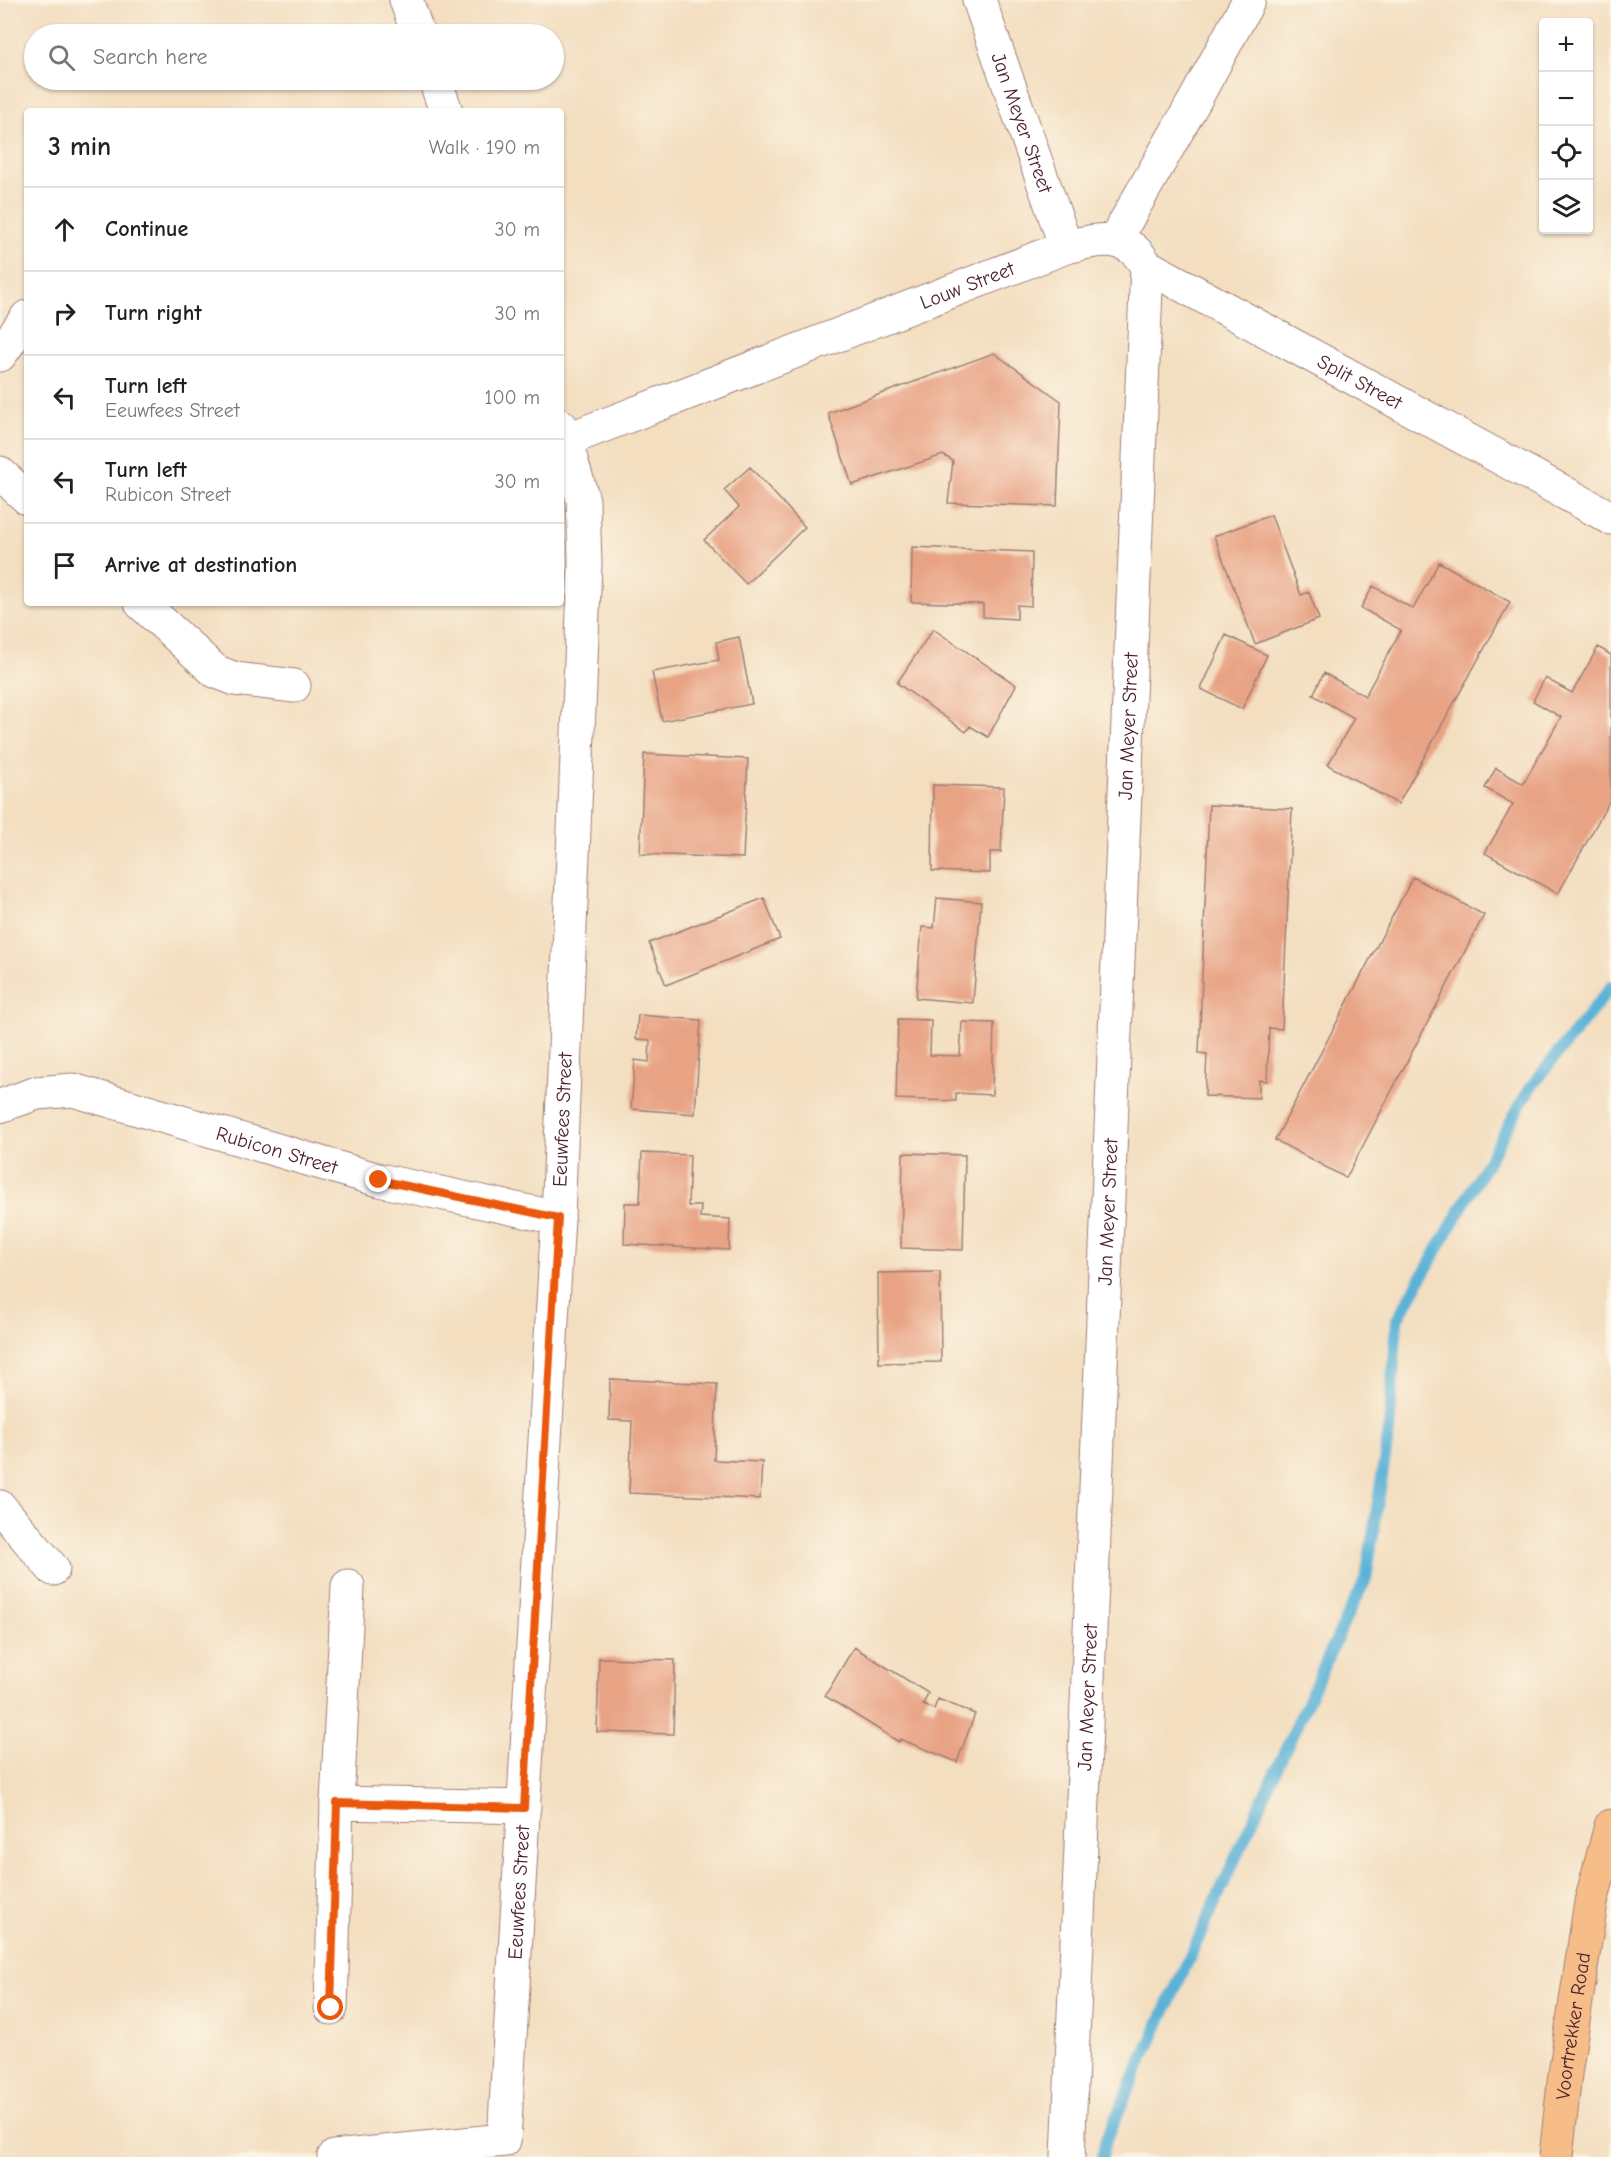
<!DOCTYPE html>
<html lang="en">
<head>
<meta charset="utf-8">
<style>
	:root { --surface:#fff; --page:#f6f6f6; --text:#222; --muted:#767676; --line:#e0e0e0 }
	body { margin:0; font-family:"Comic Neue",sans-serif; background:var(--page); color:var(--text) }
	.controls { position:absolute; right:18px; top:18px; display:grid; overflow:hidden; border-radius:6px; box-shadow:0 2px 4px #0004 }
	.controls button { width:54px; height:54px; display:grid; place-items:center; padding:0; border:0; border-bottom:2px solid var(--line); background:var(--surface); color:var(--text); font:30px sans-serif }
	.stop { position:absolute; width:18px; height:18px; margin:-14px; border:4px solid #ea580c; border-radius:50%; background:#fff }
	.stop.end { background:#ea580c; border-color:#fff; box-shadow:0 2px 6px #0008 }
	.list { margin:0; padding:0; list-style:none }
	h2 { display:flex; justify-content:space-between; align-items:center; height:78px; margin:0; padding:0 24px; font-size:26px }
	h2 small { font-size:20px; font-weight:400; color:var(--muted) }
	.list li { display:grid; grid-template-columns:39px 1fr auto; gap:18px; align-items:center; box-sizing:border-box; height:84px; padding:0 24px; border-top:2px solid var(--line) }
	.list b { display:block; font-size:22px; white-space:nowrap }
	.list p { margin:0; font-size:20px; white-space:nowrap; color:var(--muted) }
	.list em { font-size:20px; font-style:normal; color:var(--muted) }
	.icon { flex:none; width:33px; height:33px; fill:none; stroke:currentColor; stroke-width:2; stroke-linecap:round; stroke-linejoin:round }
	.map { position:relative; flex:none; width:1611px; height:2157px; overflow:hidden }
	.search { position:absolute; background:var(--surface); box-shadow:0 2px 4px #0004; left:24px; top:24px; width:540px; height:66px; display:flex; align-items:center; gap:15px; box-sizing:border-box; padding:0 21px; border-radius:33px; color:var(--muted); font-size:22px }
	.panel { position:absolute; background:var(--surface); box-shadow:0 2px 4px #0004; left:24px; top:108px; width:540px; height:498px; border-radius:6px }
	.map>svg:first-child { display:block }
	.lines { fill:none; stroke-linecap:round; stroke-linejoin:round }
	.stream { stroke:#5ab2d7; stroke-width:12 }
	.building { fill:#e8a384 }
	.minor-casing { stroke:#9e7e76; stroke-width:35 }
	.primary-casing { stroke:#9e7e76; stroke-width:35 }
	.minor { stroke:#fff; stroke-width:33 }
	.primary { stroke:#f7bd88; stroke-width:33 }
	.route { stroke:#ea580c; stroke-width:8 }
	.labels { text-anchor:middle; dominant-baseline:central; stroke-width:4.5; stroke-linejoin:round; paint-order:stroke }
	.street-label { font-size:20px; fill:#4a1f2b; stroke:#fcf5e5 }
</style>
</head>
<body>
<div class="map">
<svg width="1611" height="2157" viewBox="0 0 1611 2157">
	<rect width="100%" height="100%" fill="#fcf5e5"/>
	<filter id="ink" filterUnits="userSpaceOnUse"><feTurbulence type="fractalNoise" baseFrequency=".0167" numOctaves="2"/><feDisplacementMap in="SourceGraphic" scale="12" xChannelSelector="R" yChannelSelector="G"/><feConvolveMatrix kernelMatrix="1 2 1 2 8 2 1 2 1" color-interpolation-filters="sRGB"/></filter>
	<filter id="wash" filterUnits="userSpaceOnUse"><feTurbulence type="fractalNoise" baseFrequency=".008" numOctaves="4" result="noise"/><feDisplacementMap in="SourceGraphic" scale="24" xChannelSelector="R" yChannelSelector="G"/><feGaussianBlur stdDeviation="1.35" result="paint"/><feColorMatrix in="noise" values="0 0 0 0 0 0 0 0 0 0 0 0 0 0 0 0 0 1.4 0 .05"/><feComposite in="paint" operator="in"/></filter>
	<g filter="url(#wash)">
		<rect width="100%" height="100%" fill="#f3dec0"/>
		<g class="lines">
			<path class="stream" d="M 1102,2157 L 1106,2139 L 1347,1616 L 1366,1579 L 1389,1431 L 1397,1320 L 1530,1088 L 1611,987"/>
		</g>
		<g id="blocks">
			<path class="building" d="M 994,353 L 1061,401 L 1057,506 L 948,503 L 953,461 L 943,455 L 852,485 L 828,413 Z
				M 750,467 L 805,527 L 746,584 L 704,540 L 739,507 L 724,490 Z
				M 1271,515 L 1301,595 L 1309,592 L 1319,619 L 1255,644 L 1214,536 Z
				M 912,547 L 1032,552 L 1031,606 L 1017,605 L 1017,619 L 983,617 L 983,604 L 911,602 Z
				M 1439,562 L 1510,602 L 1398,804 L 1328,765 L 1354,718 L 1313,695 L 1324,673 L 1365,696 L 1401,630 L 1361,608 L 1373,586 L 1413,609 Z
				M 933,629 L 1016,685 L 988,737 L 970,726 L 966,732 L 897,683 Z
				M 1226,635 L 1267,655 L 1242,709 L 1201,689 Z
				M 739,637 L 752,704 L 662,721 L 652,672 L 719,660 L 716,642 Z
				M 1598,647 L 1611,655 L 1611,798 L 1558,894 L 1485,853 L 1513,804 L 1485,788 L 1496,768 L 1523,784 L 1561,717 L 1533,701 L 1545,678 L 1572,693 Z
				M 644,754 L 748,759 L 743,858 L 640,854 Z
				M 933,785 L 1004,787 L 1001,852 L 990,852 L 990,873 L 932,871 Z
				M 1209,805 L 1292,809 L 1282,1029 L 1269,1028 L 1267,1081 L 1259,1080 L 1259,1098 L 1205,1096 L 1207,1054 L 1199,1053 Z
				M 1413,877 L 1484,915 L 1346,1178 L 1275,1140 Z
				M 764,898 L 780,939 L 666,985 L 649,943 Z
				M 937,898 L 981,902 L 973,1003 L 916,998 L 922,927 L 934,928 Z
				M 638,1015 L 701,1020 L 695,1114 L 631,1109 L 635,1060 L 649,1062 L 650,1040 L 636,1039 Z
				M 898,1019 L 931,1020 L 930,1055 L 960,1056 L 962,1022 L 994,1023 L 992,1095 L 956,1093 L 956,1101 L 896,1099 Z
				M 642,1153 L 690,1155 L 688,1206 L 701,1206 L 700,1217 L 730,1219 L 729,1250 L 624,1244 L 625,1203 L 640,1203 Z
				M 903,1153 L 965,1155 L 963,1250 L 901,1248 Z
				M 940,1272 L 941,1362 L 879,1363 L 878,1273 Z
				M 610,1379 L 717,1384 L 714,1460 L 762,1462 L 760,1499 L 629,1493 L 632,1421 L 609,1420 Z
				M 854,1647 L 928,1693 L 923,1705 L 934,1709 L 938,1699 L 975,1714 L 957,1762 L 900,1739 L 899,1742 L 825,1696 Z
				M 599,1658 L 675,1660 L 673,1734 L 597,1732 Z"/>
		</g>
	</g>
	<g filter="url(#ink)">
		<use href="#blocks" fill-opacity="0" stroke="#9e7e76" stroke-width="1.5"/>
		<g class="lines">
			<defs>
				<g id="minor">
					<path d="M 406,0 L 418,34"/>
					<path id="s1" d="M 979,0 L 1066,247"/>
					<path d="M 435,80 L 446,111"/>
					<path d="M 1115,240 L 1196,98 L 1249,0"/>
					<path d="M 0,355 L 27,317"/>
					<path id="s2" d="M 566,440 L 1066,247 C 1088,242 1117,233 1135,251 C 1140,255 1143,261 1147,266 L 1611,518"/>
					<path d="M 0,473 L 27,498"/>
					<path d="M 141,603 L 215,671 L 235,679 L 294,686"/>
					<path id="s3" d="M 0,1106 L 37,1093 L 73,1090 L 379,1180 L 558,1218"/>
					<path d="M 0,1507 L 53,1569"/>
					<path d="M 337,1803 L 348,1586"/>
					<path d="M 331,2008 L 337,1803 L 524,1807"/>
					<path id="s4" d="M 504,2140 L 558,1218 L 585,563 L 583,500 L 561,426"/>
					<path d="M 334,2157 L 504,2140"/>
					<path id="s5" d="M 1068,2157 L 1147,266"/>
				</g>
				<g id="primary">
					<path id="s6" d="M 1556,2157 L 1565,2074 L 1591,1902 L 1611,1826"/>
				</g>
			</defs>
			<use href="#minor" class="minor-casing"/>
			<use href="#primary" class="primary-casing"/>
			<use href="#minor" class="minor"/>
			<use href="#primary" class="primary"/>
		</g>
	</g>
	<g class="lines" filter="url(#ink)">
		<path class="route" d="M 331,2008 L 337,1803 L 524,1808 L 558,1218 L 379,1180"/>
	</g>
	<g class="labels">
		<g class="street-label">
			<text stroke="none"><textPath href="#s1" startOffset="130">Jan Meyer Street</textPath></text>
			<text stroke="none"><textPath href="#s2" startOffset="430">Louw Street</textPath></text>
			<text stroke="none"><textPath href="#s2" startOffset="870">Split Street</textPath></text>
			<text stroke="none"><textPath href="#s5" startOffset="1432">Jan Meyer Street</textPath></text>
			<text stroke="none"><textPath href="#s4" startOffset="1022">Eeuwfees Street</textPath></text>
			<text stroke="none"><textPath href="#s3" startOffset="288">Rubicon Street</textPath></text>
			<text stroke="none"><textPath href="#s5" startOffset="946">Jan Meyer Street</textPath></text>
			<text stroke="none"><textPath href="#s5" startOffset="460">Jan Meyer Street</textPath></text>
			<text stroke="none"><textPath href="#s4" startOffset="248">Eeuwfees Street</textPath></text>
			<text stroke="none"><textPath href="#s6" startOffset="132">Voortrekker Road</textPath></text>
		</g>
	</g>
</svg>
<div class="controls">
<button>+</button>
<button>−</button>
<button><svg class="icon" aria-label="locate" viewBox="0 0 24 24"><circle cx="12" cy="12" r="6"/><path d="M12 2v4M12 18v4M2 12h4M18 12h4"/></svg></button>
<button><svg class="icon" aria-label="layers" viewBox="0 0 24 24"><path d="M12 4l9 5-9 5-9-5zM3 14l9 5 9-5"/></svg></button>
</div>
<div class="stop" style="left:331px;top:2008px"></div>
<div class="stop end" style="left:379px;top:1180px"></div>
<div class="search"><svg class="icon" aria-label="search" viewBox="0 0 24 24"><circle cx="10" cy="10" r="6"/><path d="M15 15l6 6"/></svg>Search here</div>
<section class="panel">
<h2>3 min<small>Walk · 190 m</small></h2>
<ul class="list">
<li><svg class="icon" aria-label="ahead" viewBox="0 0 24 24"><path d="M12 20V5M6 11l6-6 6 6"/></svg><div><b>Continue</b></div><em>30 m</em></li>
<li><svg class="icon" aria-label="right" viewBox="0 0 24 24"><path d="M7 20v-9h11M14 6l5 5-5 5"/></svg><div><b>Turn right</b></div><em>30 m</em></li>
<li><svg class="icon" aria-label="left" viewBox="0 0 24 24"><path d="M17 20v-9H6M10 6l-5 5 5 5"/></svg><div><b>Turn left</b><p>Eeuwfees Street</p></div><em>100 m</em></li>
<li><svg class="icon" aria-label="left" viewBox="0 0 24 24"><path d="M17 20v-9H6M10 6l-5 5 5 5"/></svg><div><b>Turn left</b><p>Rubicon Street</p></div><em>30 m</em></li>
<li><svg class="icon" aria-label="arrive" viewBox="0 0 24 24"><path d="M6 21V4h12l-3 4 3 4H6"/></svg><div><b>Arrive at destination</b></div></li>
</ul>
</section>
</div>
</body>
</html>
